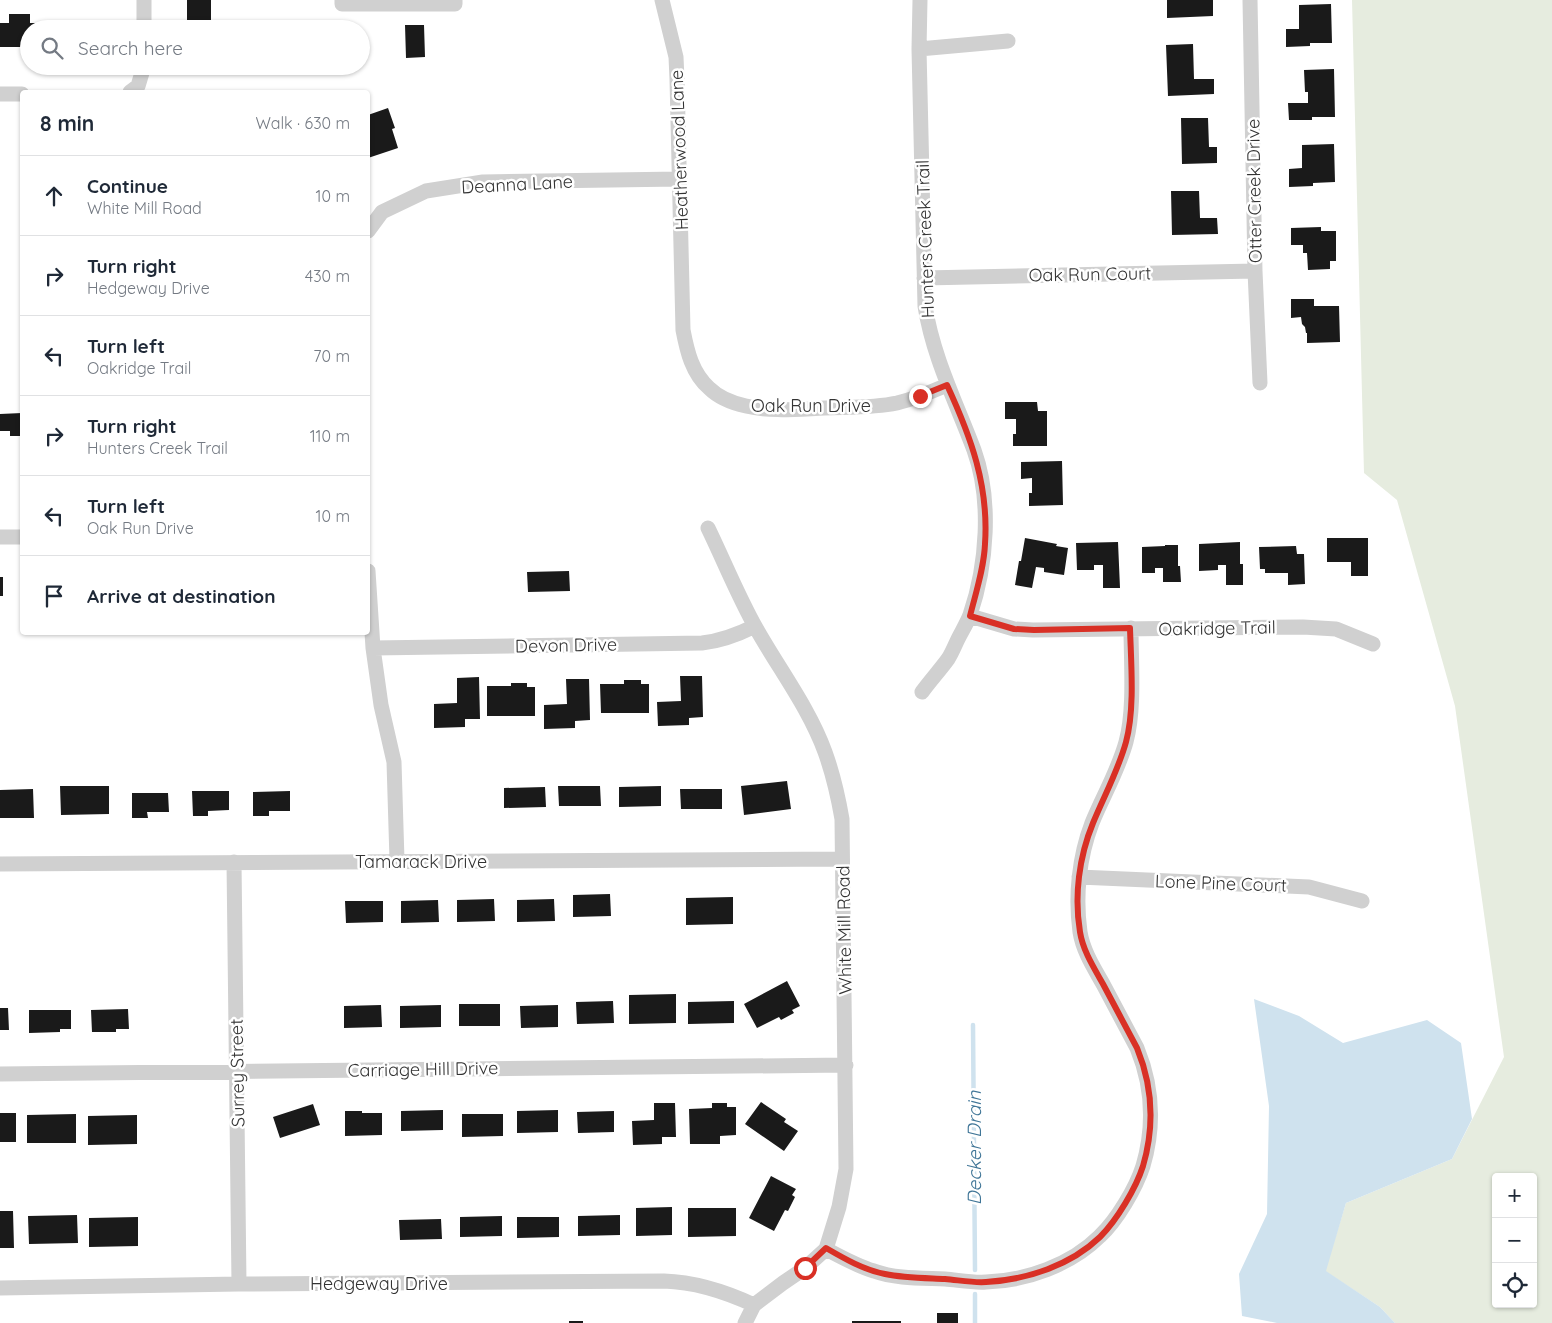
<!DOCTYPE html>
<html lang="en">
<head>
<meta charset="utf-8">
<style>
	:root { --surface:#fff; --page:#f2f2f3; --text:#1f2937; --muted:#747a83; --line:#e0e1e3 }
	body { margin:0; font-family:Quicksand,sans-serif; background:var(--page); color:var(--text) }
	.controls { position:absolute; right:15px; bottom:15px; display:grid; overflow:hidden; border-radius:5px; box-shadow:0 1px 4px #0004 }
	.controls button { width:45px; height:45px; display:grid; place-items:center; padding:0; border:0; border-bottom:1px solid var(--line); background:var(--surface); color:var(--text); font:25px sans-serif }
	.stop { position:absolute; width:15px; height:15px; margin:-11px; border:4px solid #d93025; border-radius:50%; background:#fff }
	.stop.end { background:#d93025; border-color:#fff; box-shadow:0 1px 5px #0008 }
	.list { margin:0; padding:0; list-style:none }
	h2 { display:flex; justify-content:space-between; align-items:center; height:65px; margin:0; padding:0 20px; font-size:21px }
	h2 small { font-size:16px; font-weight:400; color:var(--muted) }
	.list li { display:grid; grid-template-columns:32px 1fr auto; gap:15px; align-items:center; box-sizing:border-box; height:80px; padding:0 20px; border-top:1px solid var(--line) }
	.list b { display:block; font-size:19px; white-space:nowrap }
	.list p { margin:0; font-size:16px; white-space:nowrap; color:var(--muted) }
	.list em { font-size:16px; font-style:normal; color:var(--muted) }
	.icon { flex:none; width:28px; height:28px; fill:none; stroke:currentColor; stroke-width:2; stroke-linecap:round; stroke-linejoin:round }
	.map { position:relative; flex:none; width:1552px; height:1323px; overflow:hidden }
	.search { position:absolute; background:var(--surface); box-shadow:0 1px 4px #0004; left:20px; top:20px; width:350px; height:55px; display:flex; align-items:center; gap:12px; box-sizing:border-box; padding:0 18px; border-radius:28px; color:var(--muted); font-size:19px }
	.panel { position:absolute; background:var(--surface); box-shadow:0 1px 4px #0004; left:20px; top:90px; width:350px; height:545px; border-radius:5px }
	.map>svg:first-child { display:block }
	.green { fill:#e6ecdf; fill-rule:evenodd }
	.water { fill:#cfe2ee }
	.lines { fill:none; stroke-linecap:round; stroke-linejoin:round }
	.stream { stroke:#cfe2ee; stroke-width:4.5 }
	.building { fill:#1a1a1a }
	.minor { stroke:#d0d0d0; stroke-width:15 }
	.route { stroke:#d93025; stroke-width:6 }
	.labels { text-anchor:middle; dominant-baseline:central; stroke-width:5; stroke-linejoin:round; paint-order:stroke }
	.street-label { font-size:18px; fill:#333; stroke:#fff }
	.water-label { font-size:19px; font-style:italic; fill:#3f7597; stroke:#fff }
</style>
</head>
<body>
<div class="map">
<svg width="1552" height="1323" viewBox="0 0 1552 1323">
	<rect width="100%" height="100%" fill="#fff"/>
	<path class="green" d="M 1352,0 L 1552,0 L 1552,1323 L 1395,1323 L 1380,1307 L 1325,1271 L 1346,1203 L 1452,1159 L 1504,1057 L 1455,706 L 1397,500 L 1364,473 ZM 1496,1177 L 1533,1177 L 1533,1304 L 1496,1304 Z"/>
	<path class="water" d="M 1254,999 L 1299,1016 L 1343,1043 L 1427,1020 L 1461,1043 L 1472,1119 L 1452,1159 L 1346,1203 L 1326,1271 L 1380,1307 L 1395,1323 L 1277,1323 L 1242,1316 L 1239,1274 L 1267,1214 L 1269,1106 Z"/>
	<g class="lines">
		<path class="stream" d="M 973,1025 L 975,1270
			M 975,1294 L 975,1323"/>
	</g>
	<path class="building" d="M 187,0 L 211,0 L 211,20 L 222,20 L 222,29 L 187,29 Z
		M 1167,0 L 1213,0 L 1213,16 L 1167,18 Z
		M 1331,4 L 1332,43 L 1310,43 L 1310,46 L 1286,47 L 1286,29 L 1299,29 L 1299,5 Z
		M 9,14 L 30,14 L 30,23 L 43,23 L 43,29 L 29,29 L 29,47 L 0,47 L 0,23 L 9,23 Z
		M 405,25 L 424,25 L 425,57 L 406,58 Z
		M 1193,44 L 1194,79 L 1214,79 L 1214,94 L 1168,96 L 1166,45 Z
		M 1334,69 L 1335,117 L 1312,117 L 1312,120 L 1289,120 L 1288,103 L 1308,103 L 1308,92 L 1305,92 L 1304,70 Z
		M 388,108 L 395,128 L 392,129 L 398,148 L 368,158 L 368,115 Z
		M 1181,118 L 1208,118 L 1209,147 L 1217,147 L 1217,163 L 1182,164 Z
		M 1334,144 L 1335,182 L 1313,183 L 1313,186 L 1289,187 L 1289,169 L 1302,168 L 1302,145 Z
		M 1171,191 L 1199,191 L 1200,218 L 1217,218 L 1218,234 L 1172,235 Z
		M 1321,227 L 1321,231 L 1336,231 L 1336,261 L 1330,261 L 1330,269 L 1308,270 L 1307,253 L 1303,253 L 1303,245 L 1291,245 L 1291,228 Z
		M 1291,299 L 1314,299 L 1314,306 L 1339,306 L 1340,342 L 1307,343 L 1307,333 L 1306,333 L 1305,327 L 1302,324 L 1301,317 L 1291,318 Z
		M 1005,402 L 1037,402 L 1038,411 L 1047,411 L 1047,446 L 1013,446 L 1013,434 L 1016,434 L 1016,419 L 1005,419 Z
		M 22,413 L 22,436 L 10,436 L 10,431 L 0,431 L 0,414 Z
		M 1062,461 L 1063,505 L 1029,506 L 1029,493 L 1032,493 L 1032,478 L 1021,479 L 1021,462 Z
		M 1025,538 L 1057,544 L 1056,546 L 1068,548 L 1064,575 L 1044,572 L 1044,568 L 1036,567 L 1032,588 L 1015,585 L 1019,561 L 1021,561 Z
		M 1327,538 L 1368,538 L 1368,576 L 1351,576 L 1351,562 L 1327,562 Z
		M 1118,542 L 1120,588 L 1103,588 L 1103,565 L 1094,565 L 1094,570 L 1077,570 L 1076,543 Z
		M 1240,542 L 1240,564 L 1243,564 L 1243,585 L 1226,585 L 1226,565 L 1218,565 L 1218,570 L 1199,571 L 1199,544 Z
		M 1165,545 L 1178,545 L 1178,566 L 1180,566 L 1181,582 L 1163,582 L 1163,568 L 1155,568 L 1155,573 L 1142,573 L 1142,547 L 1165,546 Z
		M 1296,546 L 1297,554 L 1304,554 L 1305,584 L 1288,585 L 1288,573 L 1265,573 L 1265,569 L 1260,569 L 1259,547 Z
		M 569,571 L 570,591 L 528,592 L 527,572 Z
		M 0,577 L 3,577 L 3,596 L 0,596 Z
		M 680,676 L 702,676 L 703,717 L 689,718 L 689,725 L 658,726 L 657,702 L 681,701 Z
		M 479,677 L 480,719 L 465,719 L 465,727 L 434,728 L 434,704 L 457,703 L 457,678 Z
		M 566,679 L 589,679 L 590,720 L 575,721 L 575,728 L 544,729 L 544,705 L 567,704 Z
		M 624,680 L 641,680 L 641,684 L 649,684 L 649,713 L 601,713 L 600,684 L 624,684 Z
		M 511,683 L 527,683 L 527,687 L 535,687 L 535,716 L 487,716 L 487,686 L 511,686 Z
		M 787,781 L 791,809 L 744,815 L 741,786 Z
		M 60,786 L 109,786 L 109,814 L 61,815 Z
		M 558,786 L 600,786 L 601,806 L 559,806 Z
		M 661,786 L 661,806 L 619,807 L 619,787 Z
		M 545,787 L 546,807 L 504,808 L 504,788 Z
		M 33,789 L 34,818 L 0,818 L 0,790 Z
		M 680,789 L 722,789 L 722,809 L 681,809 Z
		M 192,791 L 229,791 L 229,810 L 208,811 L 208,816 L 193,816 Z
		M 290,791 L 290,811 L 269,811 L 269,816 L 253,816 L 253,792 Z
		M 132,793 L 168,793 L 169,812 L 147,812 L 148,818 L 132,818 Z
		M 610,894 L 611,916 L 573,917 L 573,895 Z
		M 733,897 L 733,924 L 686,925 L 686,898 Z
		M 494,899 L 495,921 L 457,922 L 457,900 Z
		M 554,899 L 555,921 L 517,922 L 517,900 Z
		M 438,900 L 439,922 L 401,923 L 401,901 Z
		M 345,901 L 383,901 L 383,922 L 346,923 Z
		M 787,981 L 800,1006 L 792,1010 L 794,1013 L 781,1020 L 779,1017 L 757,1028 L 744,1004 Z
		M 676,994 L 676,1023 L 629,1024 L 629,995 Z
		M 613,1001 L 614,1023 L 577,1024 L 576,1002 Z
		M 734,1001 L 734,1023 L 688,1024 L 688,1002 Z
		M 459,1004 L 500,1004 L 500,1026 L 459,1026 Z
		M 381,1005 L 382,1027 L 344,1028 L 344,1006 Z
		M 441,1005 L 441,1027 L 400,1028 L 400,1006 Z
		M 558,1005 L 558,1027 L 521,1028 L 520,1006 Z
		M 0,1008 L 8,1008 L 9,1030 L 0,1030 Z
		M 128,1009 L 129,1029 L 116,1029 L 116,1032 L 92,1032 L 91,1010 Z
		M 29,1010 L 71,1010 L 71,1029 L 60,1029 L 60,1032 L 29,1033 Z
		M 761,1102 L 786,1119 L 784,1122 L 798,1131 L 784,1151 L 745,1124 Z
		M 654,1103 L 675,1103 L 676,1137 L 662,1137 L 662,1144 L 633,1145 L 632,1121 L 654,1120 Z
		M 712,1103 L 727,1103 L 727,1107 L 736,1107 L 736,1135 L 720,1136 L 720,1144 L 690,1144 L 689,1109 L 712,1108 Z
		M 313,1104 L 320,1125 L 280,1138 L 273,1117 Z
		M 443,1110 L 443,1130 L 401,1131 L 401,1111 Z
		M 558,1110 L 558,1132 L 517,1133 L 517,1111 Z
		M 345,1111 L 362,1111 L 362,1113 L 382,1113 L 382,1135 L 345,1136 Z
		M 614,1111 L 614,1132 L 578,1133 L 577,1112 Z
		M 0,1113 L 16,1113 L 16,1142 L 0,1142 Z
		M 76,1114 L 76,1143 L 27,1143 L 27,1115 Z
		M 462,1114 L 503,1114 L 503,1136 L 462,1137 Z
		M 137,1115 L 137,1144 L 88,1145 L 88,1116 Z
		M 771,1176 L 796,1189 L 792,1195 L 795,1197 L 788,1211 L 785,1210 L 774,1231 L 749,1218 Z
		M 672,1207 L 672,1235 L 636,1236 L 636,1208 Z
		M 688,1208 L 736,1208 L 736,1236 L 688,1237 Z
		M 0,1211 L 13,1211 L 14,1248 L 0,1248 Z
		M 77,1215 L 78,1243 L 29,1244 L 28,1216 Z
		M 620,1215 L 620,1235 L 578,1236 L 578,1216 Z
		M 502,1216 L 502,1236 L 460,1237 L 460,1217 Z
		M 138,1217 L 138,1246 L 89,1247 L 89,1218 Z
		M 517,1217 L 559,1217 L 559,1237 L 517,1238 Z
		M 441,1219 L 442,1239 L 400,1240 L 399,1220 Z
		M 937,1313 L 958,1313 L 958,1323 L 937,1323 Z
		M 569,1321 L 583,1321 L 583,1323 L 569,1323 Z
		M 852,1321 L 901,1321 L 901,1323 L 852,1323 Z"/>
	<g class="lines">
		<path class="minor" d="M 342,0 L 342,4 L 455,4 L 455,0
			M 662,0 L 676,57 L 677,79 L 683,330 C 687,351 692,373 709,388 C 719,398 732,403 746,406 C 771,412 799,409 825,408 C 849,407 873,408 897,403 C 914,399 931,392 947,385
			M 920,0 L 919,49 L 925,306 C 933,357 956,402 974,450 C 992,500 987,565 970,615 C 967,623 962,631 958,639 C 955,645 952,653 948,659 C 940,670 930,681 922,692
			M 1250,0 L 1255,271 L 1260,383
			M 144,29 L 144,0
			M 919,49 L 1008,41
			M 130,92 L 138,86 L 144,66
			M 0,94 L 22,94
			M 368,231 L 382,212 L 426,191 L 483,182 L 680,179
			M 924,278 L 1255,271
			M 708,528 C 724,561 738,596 756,628 C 779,669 809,708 825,752 C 833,774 838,796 842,819 L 846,1169 L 839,1207 L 826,1249 L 805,1268 L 783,1283 L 754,1305 L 745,1323
			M 0,537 L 22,537
			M 368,571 L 373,648 L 381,705 L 394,762 L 397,860
			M 970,616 L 1014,629 L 1033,630 L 1303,627 L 1336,629 L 1373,644
			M 373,648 L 702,643 C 721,641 737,635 755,626
			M 234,862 L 239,1284
			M 0,864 L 842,859
			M 1079,877 L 1309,887 L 1362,901
			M 0,1074 L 846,1065
			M 826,1249 C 841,1257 857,1266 874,1271 C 896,1279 922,1278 945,1279 C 958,1280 973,1283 986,1282 C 1026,1281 1071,1265 1100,1236 C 1117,1220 1136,1188 1143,1166 C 1155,1125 1153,1087 1137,1048 C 1126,1027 1114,1005 1103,984 C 1094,968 1083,951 1080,932 C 1075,896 1079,857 1092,823 C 1103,796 1118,771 1126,742 C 1135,709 1131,663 1131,628
			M 0,1288 L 239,1284 L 664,1281 C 696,1282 724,1291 754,1305"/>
	</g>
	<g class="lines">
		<path class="route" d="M 805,1268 L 826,1248 C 845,1259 864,1270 885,1274 C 904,1278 925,1278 945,1279 C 958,1280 973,1283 986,1282 C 1027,1280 1071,1265 1100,1237 C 1117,1220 1136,1188 1143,1166 C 1155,1125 1153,1087 1137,1048 C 1126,1027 1114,1005 1103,984 C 1094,968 1083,951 1080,932 C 1074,896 1079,857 1093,823 C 1104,796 1118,771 1126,742 C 1135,709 1131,663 1130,628 L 1034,630 L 1014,629 L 970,616 C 976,592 984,568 985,544 C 989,486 971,437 947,385 L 920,396"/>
	</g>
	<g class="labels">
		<g class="street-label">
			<text transform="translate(679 150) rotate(-92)">Heatherwood Lane</text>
			<text transform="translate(517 184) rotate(-3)">Deanna Lane</text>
			<text transform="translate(1254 191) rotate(-91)">Otter Creek Drive</text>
			<text transform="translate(925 239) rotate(-92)">Hunters Creek Trail</text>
			<text transform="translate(1090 274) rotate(-1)">Oak Run Court</text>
			<text x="811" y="405">Oak Run Drive</text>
			<text transform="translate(1217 628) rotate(-1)">Oakridge Trail</text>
			<text transform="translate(566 645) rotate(-1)">Devon Drive</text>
			<text x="421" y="861">Tamarack Drive</text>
			<text transform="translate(1221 883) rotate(2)">Lone Pine Court</text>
			<text transform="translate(844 930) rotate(-91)">White Mill Road</text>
			<text transform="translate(423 1069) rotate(-1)">Carriage Hill Drive</text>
			<text transform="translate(237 1073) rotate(-91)">Surrey Street</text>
			<text x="379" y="1283">Hedgeway Drive</text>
		</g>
		<g class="water-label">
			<text transform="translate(974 1148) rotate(-90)">Decker Drain</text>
		</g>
	</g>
</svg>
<div class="controls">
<button>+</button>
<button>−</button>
<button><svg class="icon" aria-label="locate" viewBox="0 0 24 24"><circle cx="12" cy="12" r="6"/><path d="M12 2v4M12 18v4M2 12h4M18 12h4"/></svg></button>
</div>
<div class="stop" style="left:805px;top:1268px"></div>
<div class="stop end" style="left:920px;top:396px"></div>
<div class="search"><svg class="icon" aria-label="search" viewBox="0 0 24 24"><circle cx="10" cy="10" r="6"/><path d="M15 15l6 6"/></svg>Search here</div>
<section class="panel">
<h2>8 min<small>Walk · 630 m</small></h2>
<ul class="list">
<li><svg class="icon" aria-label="ahead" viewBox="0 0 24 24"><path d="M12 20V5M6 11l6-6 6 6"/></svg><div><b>Continue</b><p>White Mill Road</p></div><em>10 m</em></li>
<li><svg class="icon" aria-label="right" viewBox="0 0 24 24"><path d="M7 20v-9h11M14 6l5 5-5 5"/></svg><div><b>Turn right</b><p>Hedgeway Drive</p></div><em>430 m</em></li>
<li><svg class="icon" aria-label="left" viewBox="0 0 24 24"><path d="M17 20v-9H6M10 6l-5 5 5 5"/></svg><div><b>Turn left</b><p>Oakridge Trail</p></div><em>70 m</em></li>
<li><svg class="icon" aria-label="right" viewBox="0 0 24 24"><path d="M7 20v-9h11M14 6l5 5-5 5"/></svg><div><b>Turn right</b><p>Hunters Creek Trail</p></div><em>110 m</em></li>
<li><svg class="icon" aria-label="left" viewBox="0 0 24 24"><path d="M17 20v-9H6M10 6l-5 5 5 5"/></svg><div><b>Turn left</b><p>Oak Run Drive</p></div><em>10 m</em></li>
<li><svg class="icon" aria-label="arrive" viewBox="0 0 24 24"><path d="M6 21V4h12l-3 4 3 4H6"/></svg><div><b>Arrive at destination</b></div></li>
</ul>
</section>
</div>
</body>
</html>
